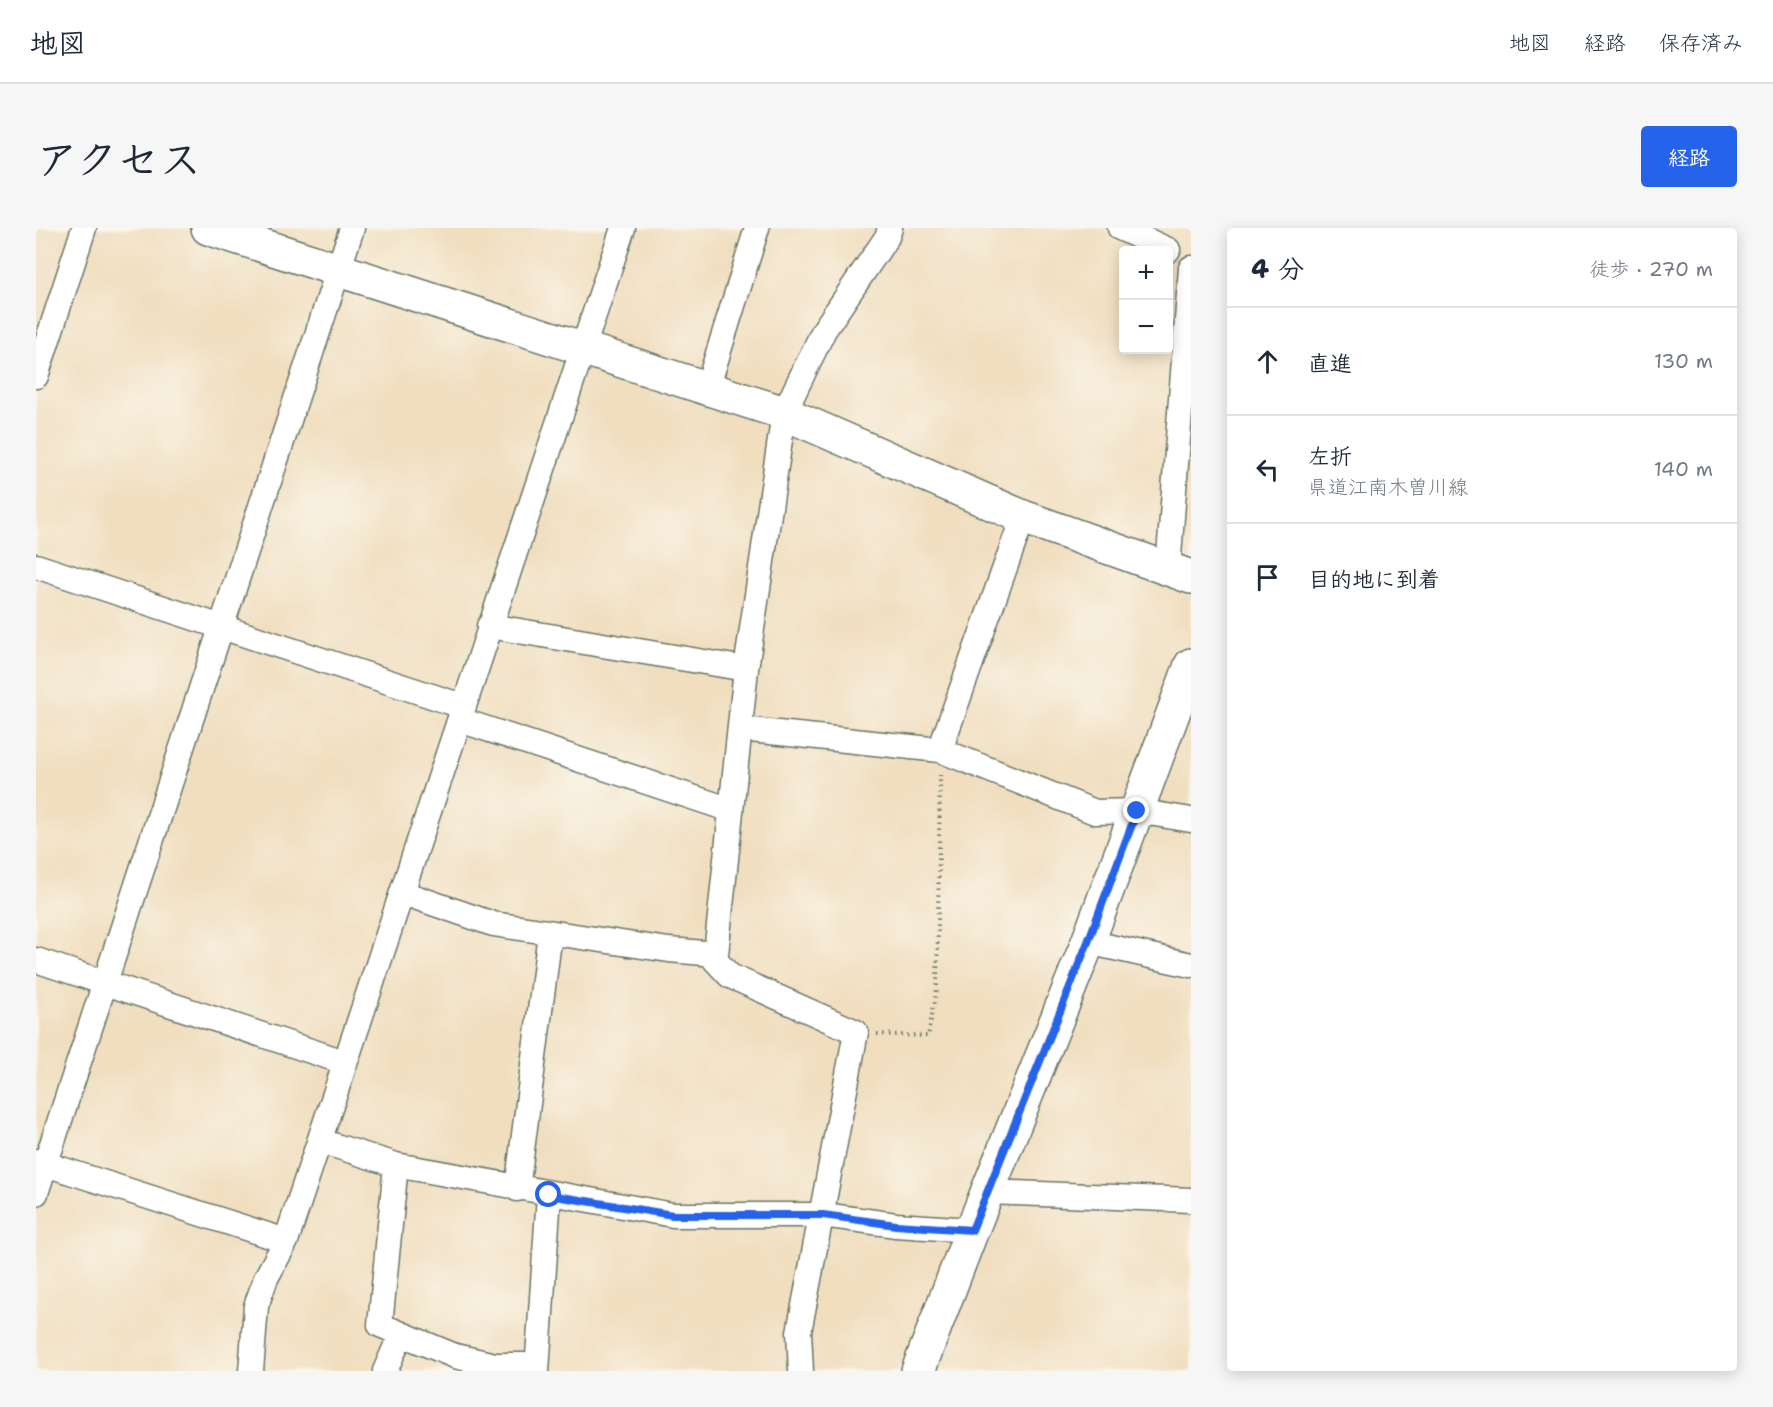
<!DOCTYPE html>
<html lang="ja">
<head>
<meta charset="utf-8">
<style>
	:root { --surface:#fff; --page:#f6f6f7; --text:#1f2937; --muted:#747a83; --line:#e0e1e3; --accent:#2563eb }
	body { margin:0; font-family:"Shantell Sans","Klee One",sans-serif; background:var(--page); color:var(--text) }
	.controls { position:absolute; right:18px; top:18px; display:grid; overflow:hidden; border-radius:6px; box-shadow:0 3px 15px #0003 }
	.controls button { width:54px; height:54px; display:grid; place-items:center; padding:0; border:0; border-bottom:2px solid var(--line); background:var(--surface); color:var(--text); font:30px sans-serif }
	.stop { position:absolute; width:18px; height:18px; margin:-14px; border:4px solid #2563eb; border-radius:50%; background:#fff }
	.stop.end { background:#2563eb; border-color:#fff; box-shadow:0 2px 6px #0008 }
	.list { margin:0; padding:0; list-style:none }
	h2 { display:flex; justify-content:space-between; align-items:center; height:78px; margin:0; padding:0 24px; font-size:26px }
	h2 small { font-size:20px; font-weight:400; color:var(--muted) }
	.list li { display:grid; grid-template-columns:39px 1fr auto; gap:18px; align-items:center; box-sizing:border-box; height:108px; padding:0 24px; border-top:2px solid var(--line) }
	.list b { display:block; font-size:22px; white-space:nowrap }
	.list p { margin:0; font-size:20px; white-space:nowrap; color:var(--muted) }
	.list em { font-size:20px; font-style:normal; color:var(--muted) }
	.icon { flex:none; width:33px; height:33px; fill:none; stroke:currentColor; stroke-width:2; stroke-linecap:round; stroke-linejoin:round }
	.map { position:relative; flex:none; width:1155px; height:1143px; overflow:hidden; border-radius:6px }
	header { display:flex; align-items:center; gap:36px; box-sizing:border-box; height:84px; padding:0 30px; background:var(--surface); border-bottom:2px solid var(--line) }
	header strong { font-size:28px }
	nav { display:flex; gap:33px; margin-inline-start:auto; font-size:21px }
	.intro { display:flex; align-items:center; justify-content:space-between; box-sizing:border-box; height:144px; padding:0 36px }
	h1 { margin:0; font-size:42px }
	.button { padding:15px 27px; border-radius:6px; background:var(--accent); color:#fff; font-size:21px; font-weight:700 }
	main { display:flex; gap:36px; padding:0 36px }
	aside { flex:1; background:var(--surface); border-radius:6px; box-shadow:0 3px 15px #0003 }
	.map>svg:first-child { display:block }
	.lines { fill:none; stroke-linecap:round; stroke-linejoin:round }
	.street-casing { stroke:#687565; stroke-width:27 }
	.secondary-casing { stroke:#687565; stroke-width:36 }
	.path { stroke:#687565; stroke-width:4; stroke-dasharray:1.5 4.5; stroke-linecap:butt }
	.street { stroke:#fff; stroke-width:24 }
	.secondary { stroke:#fff; stroke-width:33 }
	.route { stroke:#2563eb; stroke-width:8 }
</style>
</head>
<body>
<header>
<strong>地図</strong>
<nav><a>地図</a><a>経路</a><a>保存済み</a></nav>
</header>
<div class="intro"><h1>アクセス</h1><a class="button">経路</a></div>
<main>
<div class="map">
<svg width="1155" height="1143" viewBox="0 0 1155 1143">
	<rect width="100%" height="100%" fill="#fbf7ec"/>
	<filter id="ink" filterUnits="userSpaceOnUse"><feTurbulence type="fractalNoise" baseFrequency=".0167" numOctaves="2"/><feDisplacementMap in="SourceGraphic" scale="12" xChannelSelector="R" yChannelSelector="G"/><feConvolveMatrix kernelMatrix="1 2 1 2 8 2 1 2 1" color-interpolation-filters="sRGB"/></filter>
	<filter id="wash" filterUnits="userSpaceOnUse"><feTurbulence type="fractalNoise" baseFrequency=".008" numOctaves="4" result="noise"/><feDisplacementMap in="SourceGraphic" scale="24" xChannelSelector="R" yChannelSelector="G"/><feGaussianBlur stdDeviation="1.35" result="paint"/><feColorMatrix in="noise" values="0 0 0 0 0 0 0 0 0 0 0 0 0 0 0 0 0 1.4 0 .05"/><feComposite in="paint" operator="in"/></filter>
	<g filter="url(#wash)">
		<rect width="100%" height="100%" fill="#f0debf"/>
	</g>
	<g filter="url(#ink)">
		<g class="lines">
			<defs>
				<path id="street" d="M 1084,0 L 1132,22
					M 0,148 L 48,0
					M 671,161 L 721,0
					M 0,338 L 426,478
					M 1132,341 L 1155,40
					M 453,398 L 710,441
					M 424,492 L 695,582
					M 705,501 L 904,522 L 1059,584 L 1101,583 L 1155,592
					M 904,522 L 987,289
					M 367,665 L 457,696 L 633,722 L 680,726
					M 1052,714 L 1155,737
					M 0,732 L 308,834
					M 284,913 L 360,937 L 637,987 L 787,987 L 860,997 L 936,1002
					M 0,933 L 250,1013
					M 360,937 L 344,1097 L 419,1128 L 459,1137 L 500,1137
					M 481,961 L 514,705
					M 952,964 L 1155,972
					M 0,965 L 316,0
					M 215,1143 L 220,1078 L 230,1050 L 250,1013 L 587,0
					M 349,1143 L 365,1106
					M 501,1143 L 513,967
					M 765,1143 L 763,1104 L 820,804 L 694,748 L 679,732 L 680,726 L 710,441 L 748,185 L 788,102 L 851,9 L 854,0"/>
				<path id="secondary" d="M 172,0 L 748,185 L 987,289 L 1155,349
					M 882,1143 L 936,1002 L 1052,714 L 1155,437"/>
			</defs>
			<use href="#street" class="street-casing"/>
			<use href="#secondary" class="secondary-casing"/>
			<path class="path" d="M 841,806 L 892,808 L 901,761 L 904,547"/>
			<use href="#street" class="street"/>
			<use href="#secondary" class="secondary"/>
		</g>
	</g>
	<g class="lines" filter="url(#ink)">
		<path class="route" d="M 513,967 L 637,987 L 787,987 L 860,997 L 936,1002 L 1052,714 L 1101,583"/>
	</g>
</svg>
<div class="controls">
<button>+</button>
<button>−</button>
</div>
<div class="stop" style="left:513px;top:967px"></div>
<div class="stop end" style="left:1101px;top:583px"></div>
</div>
<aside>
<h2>4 分<small>徒歩 · 270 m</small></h2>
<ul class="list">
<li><svg class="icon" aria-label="ahead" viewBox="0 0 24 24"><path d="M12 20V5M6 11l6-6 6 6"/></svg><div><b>直進</b></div><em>130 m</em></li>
<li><svg class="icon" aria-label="left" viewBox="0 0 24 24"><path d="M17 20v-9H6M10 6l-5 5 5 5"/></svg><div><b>左折</b><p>県道江南木曽川線</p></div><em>140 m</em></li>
<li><svg class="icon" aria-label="arrive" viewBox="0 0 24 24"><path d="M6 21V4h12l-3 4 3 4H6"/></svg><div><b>目的地に到着</b></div></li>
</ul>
</aside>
</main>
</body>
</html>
